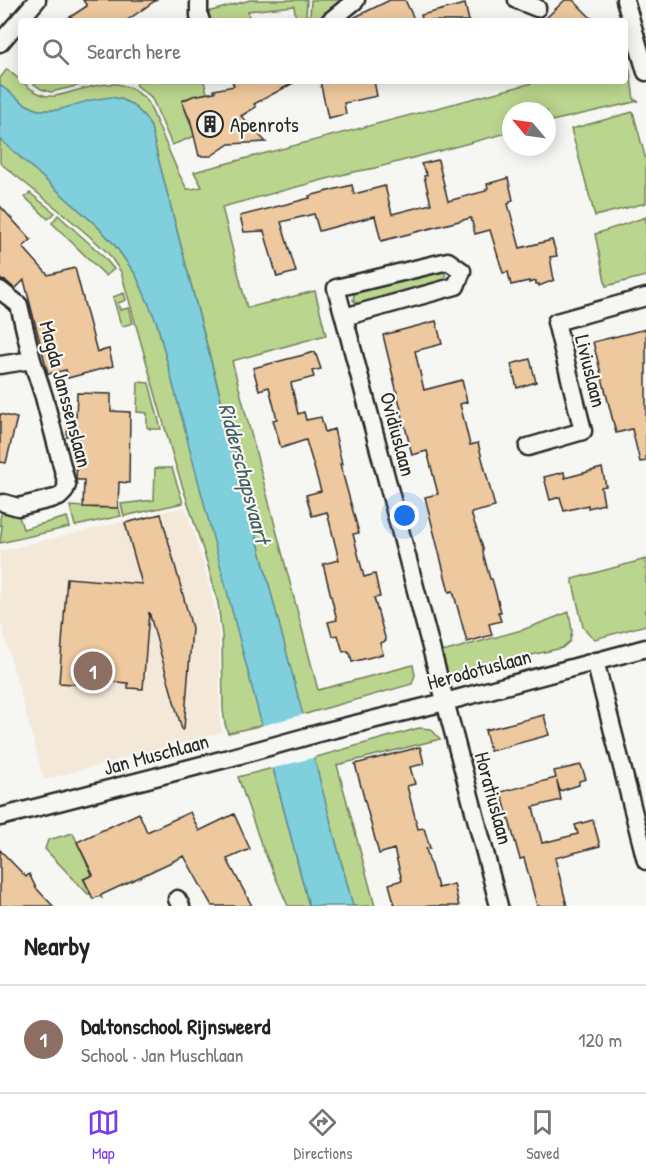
<!DOCTYPE html>
<html lang="en">
<head>
<meta charset="utf-8">
<style>
	:root { --surface:#fff; --page:#f6f6f6; --text:#222; --muted:#767676; --line:#e0e0e0; --accent:#7c3aed }
	body { margin:0; font-family:"Patrick Hand",sans-serif; background:var(--page); color:var(--text) }
	.compass { position:absolute; left:502px; top:102px; width:54px; height:54px; border-radius:50%; background:var(--surface); box-shadow:0 3px 15px #0003; rotate:299deg }
	.you { position:absolute; left:405px; top:516px; width:21px; height:21px; margin:-15px; border:4px solid #fff; border-radius:50%; background:#1a73e8; box-shadow:0 0 0 9px #1a73e833 }
	.badge { display:grid; place-items:center; width:39px; height:39px; border-radius:50%; background:var(--accent); color:#fff; font-size:20px; font-weight:700 }
	.pin { position:absolute; translate:-50% -50%; border:3px solid #fff; box-shadow:0 2px 6px #0006 }
	.list { margin:0; padding:0; list-style:none }
	h2 { display:flex; justify-content:space-between; align-items:center; height:78px; margin:0; padding:0 24px; font-size:26px }
	h2 small { font-size:20px; font-weight:400; color:var(--muted) }
	.list li { display:grid; grid-template-columns:39px 1fr auto; gap:18px; align-items:center; box-sizing:border-box; height:108px; padding:0 24px; border-top:2px solid var(--line) }
	.list b { display:block; font-size:22px; white-space:nowrap }
	.list p { margin:0; font-size:20px; white-space:nowrap; color:var(--muted) }
	.list em { font-size:20px; font-style:normal; color:var(--muted) }
	.icon { flex:none; width:33px; height:33px; fill:none; stroke:currentColor; stroke-width:2; stroke-linecap:round; stroke-linejoin:round }
	.map { position:relative; flex:none; width:646px; height:906px; overflow:hidden }
	.search { position:absolute; background:var(--surface); box-shadow:0 3px 15px #0003; left:18px; right:18px; top:18px; height:66px; display:flex; align-items:center; gap:15px; box-sizing:border-box; padding:0 21px; border-radius:6px; color:var(--muted); font-size:22px }
	.sheet { height:186px; background:var(--surface) }
	nav { display:flex; justify-content:space-around; align-items:center; box-sizing:border-box; height:84px; border-top:2px solid var(--line); background:var(--surface); font-size:16px; color:var(--muted) }
	nav a { display:grid; justify-items:center; gap:3px }
	nav .on { color:var(--accent) }
	.map>svg:first-child { display:block }
	.built { fill:#f4e8d9 }
	.green { fill:#bad58d; stroke:#72805c; stroke-width:1.5 }
	.water { fill:#7fcfdc; stroke:#5d8d95; stroke-width:1.5 }
	.pier { fill:#f6f6f2 }
	.building { fill:#eec89e; stroke:#2b2b2b; stroke-width:1.5 }
	.lines { fill:none; stroke-linecap:round; stroke-linejoin:round }
	.minor-casing { stroke:#2b2b2b; stroke-width:21 }
	.minor { stroke:#f6f6f2; stroke-width:16 }
	.labels { text-anchor:middle; dominant-baseline:central; stroke-width:4.5; stroke-linejoin:round; paint-order:stroke }
	.poi-label { font-size:21px; fill:#2b2b2b; stroke:#f6f6f2; text-anchor:start }
	.street-label { font-size:21px; fill:#2b2b2b; stroke:#f6f6f2 }
	.water-label { font-size:22px; font-style:italic; fill:#445c60; stroke:#f6f6f2 }
</style>
</head>
<body>
<div class="map">
<svg width="646" height="906" viewBox="0 0 646 906">
	<rect width="100%" height="100%" fill="#f6f6f2"/>
	<filter id="ink" filterUnits="userSpaceOnUse"><feTurbulence type="fractalNoise" baseFrequency=".0167" numOctaves="2"/><feDisplacementMap in="SourceGraphic" scale="12" xChannelSelector="R" yChannelSelector="G"/><feConvolveMatrix kernelMatrix="1 2 1 2 8 2 1 2 1" color-interpolation-filters="sRGB"/></filter>
	<g filter="url(#ink)">
		<path class="built" d="M 185,507 L 204,565 L 217,620 L 219,638 L 220,722 L 222,732 L 44,780 L 0,619 L 0,551 Z"/>
		<path class="green" d="M 250,0 L 307,0 L 306,18 L 305,20 L 296,21 L 294,6 L 248,11 L 250,21 L 210,21 L 208,12 Z
			M 311,0 L 344,0 L 327,17 L 312,19 L 310,16 Z
			M 626,58 L 630,71 L 634,100 L 639,101 L 547,122 L 547,111 L 511,111 L 511,132 L 375,168 L 349,173 L 222,207 L 247,308 L 315,291 L 326,335 L 232,361 L 318,690 L 413,665 L 415,675 L 412,684 L 302,715 L 226,418 L 157,154 L 151,127 L 145,117 L 133,105 L 121,99 L 58,110 L 38,110 L 25,104 L 0,85 L 0,78 L 7,69 C 18,78 34,95 49,96 C 56,97 64,94 71,92 C 102,84 123,75 148,102 L 179,174 L 187,189 L 192,189 L 202,187 L 194,172 L 540,81 L 625,81 L 625,59 Z
			M 30,81 L 98,81 L 51,92 L 41,89 Z
			M 138,81 L 204,81 L 207,93 L 184,99 L 183,102 C 186,114 191,124 195,136 L 172,145 L 154,103 L 150,96 L 136,85 Z
			M 633,112 L 646,160 L 646,203 L 595,216 L 571,129 Z
			M 0,139 L 97,226 L 114,244 L 136,275 L 157,323 L 263,725 L 228,733 L 225,724 L 223,710 L 222,635 L 218,603 L 207,562 L 174,460 L 121,272 L 108,253 L 95,241 L 66,216 L 0,163 Z
			M 30,193 L 55,213 L 48,219 L 25,197 Z
			M 58,215 L 101,254 L 114,269 L 106,276 L 52,223 Z
			M 646,217 L 646,276 L 606,286 L 595,234 Z
			M 438,269 L 445,272 L 446,279 L 444,282 L 363,305 L 357,304 L 353,300 L 354,295 L 359,290 Z
			M 124,293 L 126,300 L 118,303 L 120,310 L 129,308 L 133,323 L 123,326 L 121,325 L 113,297 Z
			M 138,382 L 149,383 L 161,429 L 150,429 L 147,427 L 147,413 L 137,412 Z
			M 158,468 L 172,468 L 183,503 L 124,516 L 121,504 L 154,500 L 155,469 Z
			M 118,505 L 121,516 L 75,526 L 70,506 L 101,508 Z
			M 3,507 L 18,513 L 23,529 L 67,517 L 70,527 L 0,543 L 2,526 L 0,525 L 0,518 Z
			M 646,559 L 646,625 L 595,639 L 588,633 L 583,627 L 572,579 Z
			M 569,612 L 572,631 L 570,641 L 562,648 L 445,675 L 439,653 L 525,629 Z
			M 419,728 L 431,729 L 440,739 L 337,765 L 375,906 L 353,906 L 313,758 Z
			M 273,768 L 309,906 L 288,906 L 261,844 L 238,777 Z
			M 73,833 L 92,875 L 83,879 L 88,888 L 97,884 L 102,898 L 94,894 L 88,894 L 45,849 L 48,840 Z"/>
		<path class="water" d="M 0,85 L 25,104 L 38,110 L 58,110 L 91,100 L 111,97 L 121,99 L 133,105 L 145,117 L 151,127 L 157,154 C 223,405 286,656 353,906 L 309,906 L 157,323 L 136,275 L 114,244 L 97,226 L 0,139 Z"/>
		<path class="pier" d="M 305,714 L 316,757 L 270,769 L 260,726 Z"/>
		<path class="building" d="M 83,0 L 156,0 L 126,21 L 64,21 L 87,6 Z
			M 390,0 L 405,0 L 415,21 L 347,21 Z
			M 565,0 L 573,0 L 594,21 L 543,21 Z
			M 465,4 L 469,21 L 422,21 L 421,15 Z
			M 232,81 L 297,81 L 254,104 L 256,107 L 241,116 L 266,142 L 229,144 L 211,156 L 199,156 L 190,119 L 188,116 L 182,101 L 193,96 L 215,92 L 214,90 L 234,86 Z
			M 320,81 L 374,81 L 377,96 L 344,103 L 346,114 L 328,118 Z
			M 438,160 L 448,201 L 486,191 L 486,189 L 488,188 L 487,184 L 508,178 L 513,200 L 510,201 L 510,203 L 508,204 L 520,248 L 552,240 L 557,256 L 550,257 L 554,280 L 539,286 L 539,284 L 536,284 L 536,281 L 529,283 L 529,281 L 511,285 L 508,272 L 503,273 L 490,230 L 475,234 L 471,218 L 381,241 L 375,216 L 319,231 L 314,214 L 281,222 L 296,272 L 277,277 L 264,231 L 244,232 L 240,216 L 310,198 L 309,196 L 352,185 L 354,194 L 385,186 L 392,214 L 431,204 L 424,176 L 427,175 L 421,164 Z
			M 0,206 L 31,240 L 23,247 L 48,275 L 75,268 L 97,352 L 109,349 L 113,366 L 68,378 L 66,370 L 48,374 L 24,280 L 15,289 L 6,281 L 0,280 Z
			M 436,321 L 442,344 L 415,351 L 424,390 L 462,380 L 467,402 L 460,404 L 470,445 L 478,443 L 495,507 L 471,513 L 483,548 L 483,553 L 490,579 L 492,579 L 501,612 L 498,612 L 501,621 L 489,624 L 492,635 L 467,642 L 453,591 L 449,592 L 425,497 L 438,494 L 427,451 L 412,455 L 383,335 Z
			M 646,329 L 646,461 L 640,462 L 632,429 L 616,433 L 593,342 Z
			M 315,352 L 321,369 L 312,371 L 314,377 L 291,383 L 298,414 L 304,412 L 306,420 L 321,417 L 325,432 L 334,429 L 342,464 L 340,464 L 359,533 L 353,534 L 364,577 L 375,574 L 380,597 L 374,598 L 386,641 L 380,643 L 383,654 L 352,662 L 350,653 L 348,653 L 348,651 L 343,652 L 338,635 L 332,636 L 328,622 L 337,620 L 323,564 L 339,560 L 327,512 L 312,516 L 306,495 L 321,491 L 306,440 L 281,448 L 273,420 L 277,419 L 269,387 L 259,390 L 253,368 Z
			M 530,359 L 536,382 L 517,388 L 511,364 Z
			M 77,393 L 111,394 L 111,411 L 130,412 L 129,483 L 119,482 L 118,508 L 83,507 L 84,480 L 77,480 L 76,479 L 78,437 L 67,437 L 68,418 L 76,419 Z
			M 0,414 L 17,418 L 6,463 L 0,462 Z
			M 602,468 L 606,486 L 601,487 L 604,504 L 588,508 L 588,505 L 564,511 L 560,497 L 550,500 L 544,477 L 564,472 L 565,478 Z
			M 161,514 L 192,628 L 184,729 L 182,730 L 149,612 L 143,689 L 128,688 L 128,683 L 89,680 L 89,685 L 59,683 L 67,578 L 142,584 L 125,523 Z
			M 544,715 L 549,735 L 490,751 L 485,730 Z
			M 420,747 L 424,764 L 410,767 L 415,784 L 407,786 L 418,829 L 424,828 L 430,848 L 426,849 L 435,880 L 436,880 L 438,888 L 454,884 L 459,906 L 395,906 L 389,884 L 402,880 L 394,849 L 379,854 L 355,764 Z
			M 581,765 L 586,779 L 579,781 L 579,785 L 560,791 L 557,781 L 561,800 L 533,807 L 542,843 L 578,834 L 575,825 L 593,820 L 600,846 L 555,858 L 567,906 L 537,906 L 524,858 L 520,859 L 501,792 L 556,778 L 554,771 Z
			M 190,812 L 199,831 L 234,814 L 250,849 L 227,859 L 252,906 L 212,906 L 184,856 L 93,899 L 84,879 L 93,875 L 77,842 L 139,813 L 147,832 Z
			M 0,850 L 26,877 L 29,874 L 36,888 L 53,906 L 0,906 Z"/>
		<g class="lines">
			<defs>
				<path id="minor" d="M 199,0 L 199,16 L 201,21
					M 517,0 L 537,8
					M 625,0 L 646,72
					M 330,21 L 356,0
					M 0,43 L 37,0
					M 0,290 L 19,305 L 32,360 L 44,397 L 67,485 L 64,492 L 59,497 L 18,507 L 4,503
					M 344,317 L 336,288 L 448,261 L 462,271 L 456,286 L 344,317 L 499,906
					M 0,365 L 32,360
					M 528,447 L 583,431 L 556,322 L 646,297
					M 595,661 L 646,861
					M 0,817 L 229,758 L 323,732 L 445,702 L 646,648
					M 177,899 L 181,906"/>
			</defs>
			<use href="#minor" class="minor-casing"/>
			<use href="#minor" class="minor"/>
		</g>
	</g>
	<defs>
		<symbol id="building-ring" viewBox="-11 -11 22 22"><circle r="9.5" fill="#f6f6f2" stroke="#2b2b2b" stroke-width="1.5"/><path d="M-4-6H4V6H1V3H-1V6H-4ZM-2.5-4.3h1.7v1.8h-1.7ZM.8-4.3h1.7v1.8H.8ZM-2.5-1h1.7V.8h-1.7ZM.8-1h1.7V.8H.8Z" fill="#2b2b2b"/></symbol>
	</defs>
	<g fill-rule="evenodd">
		<use href="#building-ring" x="195" y="109" width="30" height="30"/>
	</g>
	<g class="labels">
		<g class="poi-label">
			<text x="230" y="124">Apenrots</text>
		</g>
		<g class="street-label">
			<text transform="translate(591 371) rotate(76)">Liviuslaan</text>
			<text transform="translate(66 394) rotate(75)">Magda Janssenslaan</text>
			<text transform="translate(398 434) rotate(75)">Ovidiuslaan</text>
			<text transform="translate(479 669) rotate(-15)">Herodotuslaan</text>
			<text transform="translate(156 754) rotate(-15)">Jan Muschlaan</text>
			<text transform="translate(494 798) rotate(75)">Horatiuslaan</text>
		</g>
		<g class="water-label">
			<text transform="translate(245 473) rotate(75)">Ridderschapsvaart</text>
		</g>
	</g>
</svg>
<svg class="compass" viewBox="-18 -18 36 36"><path d="M0-13l5 13h-10z" fill="#e53935"/><path d="M0 13l5-13h-10z" fill="#767676"/></svg>
<div class="you"></div>
<div class="pin badge" style="left:93px;top:671px;background:#8d6e63">1</div>
<div class="search"><svg class="icon" aria-label="search" viewBox="0 0 24 24"><circle cx="10" cy="10" r="6"/><path d="M15 15l6 6"/></svg>Search here</div>
</div>
<section class="sheet">
<h2>Nearby<small></small></h2>
<ul class="list">
<li><span class="badge" style="background:#8d6e63">1</span><div><b>Daltonschool Rijnsweerd</b><p>School · Jan Muschlaan</p></div><em>120 m</em></li>
</ul>
</section>
<nav>
<a class="on"><svg class="icon" aria-label="map" viewBox="0 0 24 24"><path d="M3 6l6-2 6 2 6-2v14l-6 2-6-2-6 2zM9 4v14M15 6v14"/></svg>Map</a>
<a><svg class="icon" aria-label="directions" viewBox="0 0 24 24"><path d="M12 3l9 9-9 9-9-9zM9 14v-3h6M13 9l2 2-2 2"/></svg>Directions</a>
<a><svg class="icon" aria-label="saved" viewBox="0 0 24 24"><path d="M7 4h10v16l-5-4-5 4z"/></svg>Saved</a>
</nav>
</body>
</html>
